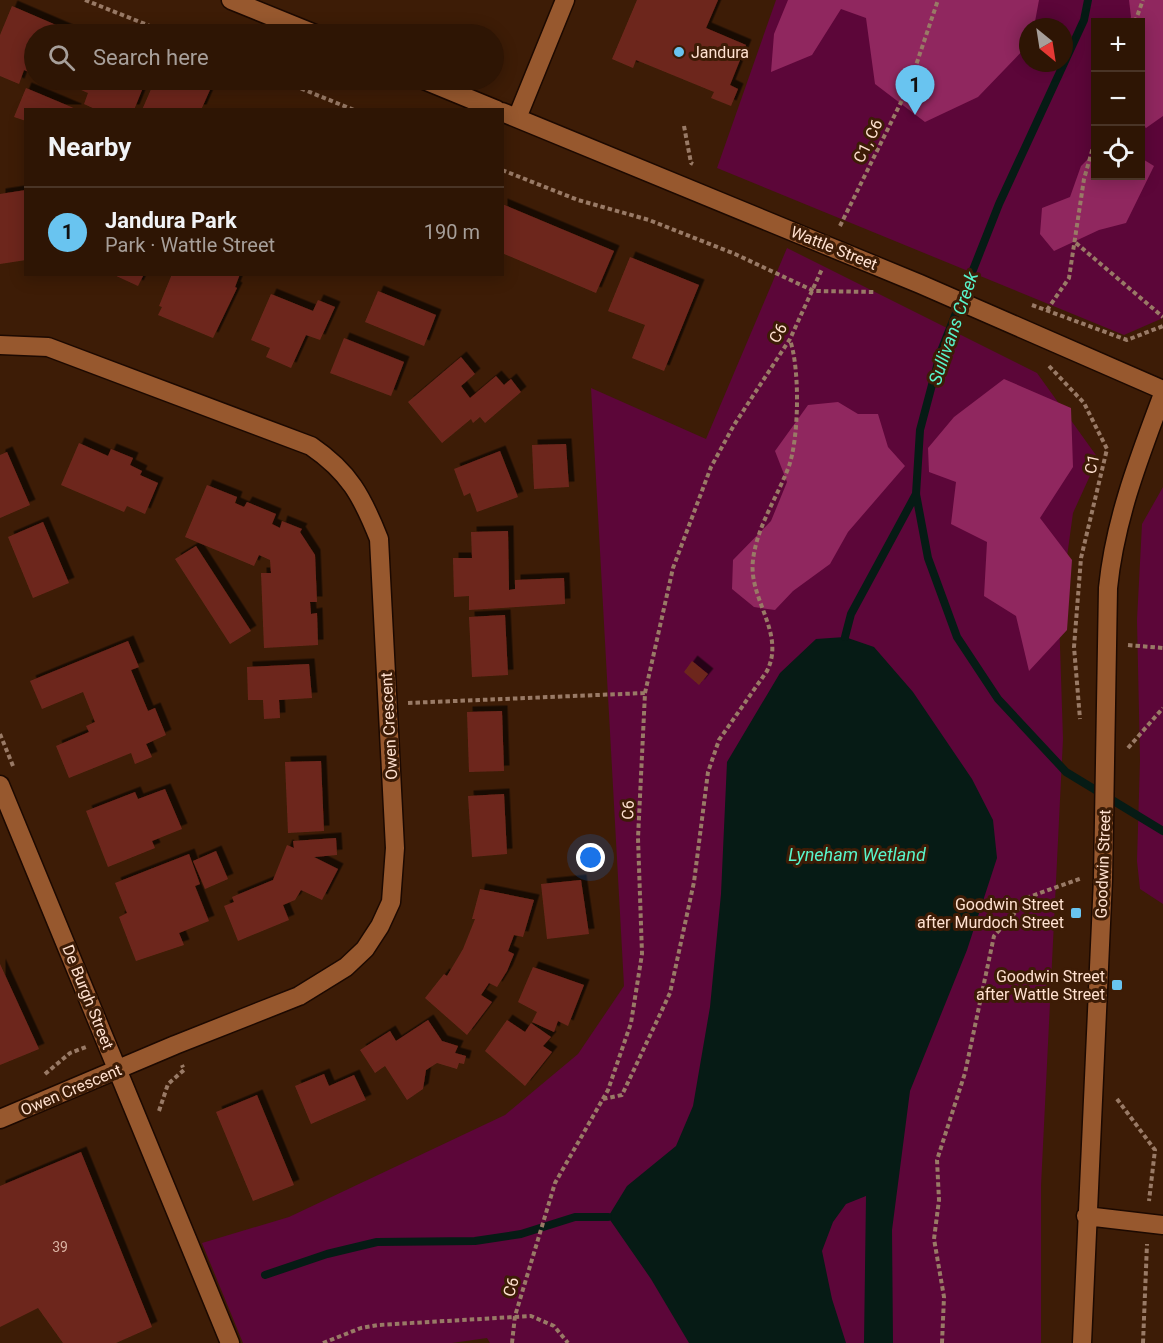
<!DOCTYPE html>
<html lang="en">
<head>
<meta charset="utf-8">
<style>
	:root { --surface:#2e1504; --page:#3a2213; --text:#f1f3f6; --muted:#a79f9a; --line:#493426; --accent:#69c4f0 }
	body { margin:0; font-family:Roboto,sans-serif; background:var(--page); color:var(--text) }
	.controls { position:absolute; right:18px; top:18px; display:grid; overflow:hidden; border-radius:0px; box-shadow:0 3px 15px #0003 }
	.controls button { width:54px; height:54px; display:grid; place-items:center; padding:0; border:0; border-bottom:2px solid var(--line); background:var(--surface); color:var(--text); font:30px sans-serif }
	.compass { position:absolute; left:1019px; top:18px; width:54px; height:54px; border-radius:50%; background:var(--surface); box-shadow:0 3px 15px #0003; rotate:150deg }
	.you { position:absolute; left:591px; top:858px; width:21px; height:21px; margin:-15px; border:4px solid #fff; border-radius:50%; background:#1a73e8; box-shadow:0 0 0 9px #1a73e833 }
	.badge { display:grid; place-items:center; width:39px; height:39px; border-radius:50%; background:var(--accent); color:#111; font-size:20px; font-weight:700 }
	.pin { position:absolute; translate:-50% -50px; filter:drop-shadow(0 2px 3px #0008) }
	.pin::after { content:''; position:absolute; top:32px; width:21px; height:18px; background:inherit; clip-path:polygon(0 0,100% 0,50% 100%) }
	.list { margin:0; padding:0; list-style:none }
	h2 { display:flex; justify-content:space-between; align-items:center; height:78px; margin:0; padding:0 24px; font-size:26px }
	h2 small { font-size:20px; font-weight:400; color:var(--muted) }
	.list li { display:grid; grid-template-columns:39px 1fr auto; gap:18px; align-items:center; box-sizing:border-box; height:90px; padding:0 24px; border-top:2px solid var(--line) }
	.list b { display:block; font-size:22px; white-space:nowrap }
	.list p { margin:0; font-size:20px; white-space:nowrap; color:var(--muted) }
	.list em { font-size:20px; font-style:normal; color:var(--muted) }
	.icon { flex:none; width:33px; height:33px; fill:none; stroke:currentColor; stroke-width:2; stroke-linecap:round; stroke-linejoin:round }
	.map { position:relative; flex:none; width:1163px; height:1343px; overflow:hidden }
	.search { position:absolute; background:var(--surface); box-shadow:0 3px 15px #0003; left:24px; top:24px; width:480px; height:66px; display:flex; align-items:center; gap:15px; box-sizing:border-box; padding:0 21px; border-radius:33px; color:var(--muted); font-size:22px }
	.panel { position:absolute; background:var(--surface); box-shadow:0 3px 15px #0003; left:24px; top:108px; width:480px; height:168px; border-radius:0px }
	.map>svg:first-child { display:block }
	.green { fill:#5c0639; fill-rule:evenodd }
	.forest { fill:#90275f }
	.water { fill:#061b15 }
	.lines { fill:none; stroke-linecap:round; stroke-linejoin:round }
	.stream { stroke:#061b15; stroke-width:8 }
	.building { fill:#6d281d; filter:url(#shadow) }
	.minor-casing { stroke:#1c0901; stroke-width:21 }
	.path { stroke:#997a66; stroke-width:4; stroke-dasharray:4.5 3; stroke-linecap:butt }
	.minor { stroke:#97582e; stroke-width:18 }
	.poi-dot { fill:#69c4f0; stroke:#3d1c06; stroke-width:2 }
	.labels { text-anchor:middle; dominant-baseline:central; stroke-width:6; stroke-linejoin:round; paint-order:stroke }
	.number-label { font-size:14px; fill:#dab3a3 }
	.poi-label { font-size:16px; fill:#ffe1d0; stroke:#3d1c06; text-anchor:end }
	.street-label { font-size:16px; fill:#ffe1d0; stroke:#3d1c06 }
	.water-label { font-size:18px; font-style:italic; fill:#58f4cb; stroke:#3d1c06 }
</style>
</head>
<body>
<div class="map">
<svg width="1163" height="1343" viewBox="0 0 1163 1343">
	<defs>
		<filter id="shadow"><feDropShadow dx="5.5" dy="-5.5" stdDeviation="0" flood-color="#0009"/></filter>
	</defs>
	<rect width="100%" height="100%" fill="#3d1c06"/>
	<path class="green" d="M 776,0 L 1163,0 L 1163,318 L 1124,335 L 717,168 ZM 1096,22 L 1140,22 L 1140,176 L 1096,176 ZM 1028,27 L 1064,27 L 1064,63 L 1028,63 Z
		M 787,248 L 1037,373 L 1098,458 L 1073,513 L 1059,615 L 1063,739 L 1041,1186 L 1041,1343 L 490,1343 L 487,1338 L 452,1343 L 243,1343 L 202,1243 L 289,1217 L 505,1115 L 578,1054 L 624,986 L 591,388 L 706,439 Z
		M 1163,487 L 1163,904 L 1140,889 L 1137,861 L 1140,760 L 1137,620 L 1142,524 Z"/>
	<path class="forest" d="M 788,0 L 1039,0 L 1034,27 L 1028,27 L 1028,45 L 978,97 L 925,122 L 875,84 L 866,18 L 841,9 L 812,55 L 771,72 L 774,34 Z
		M 1129,0 L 1163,0 L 1163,116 L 1146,128 L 1141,123 L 1140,22 L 1129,22 L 1131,17 Z
		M 1095,152 L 1096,176 L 1140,176 L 1141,158 L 1154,166 L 1126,223 L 1099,230 L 1054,251 L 1040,234 L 1042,208 L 1070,197 L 1081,166 Z
		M 1004,379 L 1071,408 L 1073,467 L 1040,518 L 1072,560 L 1067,630 L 1029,671 L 1016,616 L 984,596 L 987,542 L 951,524 L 956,482 L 929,472 L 928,448 L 954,417 Z
		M 838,402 L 858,414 L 878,414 L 888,447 L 905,466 L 848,532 L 830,564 L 793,591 L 775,610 L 754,607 L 732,589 L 733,560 L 771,521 L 787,482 L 775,451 L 808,405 Z"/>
	<path class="water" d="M 845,637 L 874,647 L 913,692 L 972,779 L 993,820 L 997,858 L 967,950 L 910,1091 L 892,1230 L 893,1343 L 864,1343 L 866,1196 L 846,1204 L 833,1222 L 822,1251 L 832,1299 L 846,1343 L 689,1343 L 651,1279 L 608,1217 L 627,1186 L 676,1146 L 693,1106 L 710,1007 L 721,894 L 727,762 L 780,673 L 816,639 Z"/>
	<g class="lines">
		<path class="stream" d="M 1088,0 L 1084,20 L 999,204 L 941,351 L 920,430 L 916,494 L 928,558 L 957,637 L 998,699 L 1066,772 L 1163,831
			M 845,637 L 851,614 L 916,494
			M 265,1275 L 327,1254 L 377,1242 L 475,1241 L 521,1234 L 575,1217 L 608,1217"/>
	</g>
	<path class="building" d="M 637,0 L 718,0 L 706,28 L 746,45 L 730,85 L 738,89 L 731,106 L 711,98 L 714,92 L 636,60 L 633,68 L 612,59 Z
		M 12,6 L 70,31 L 69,34 L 34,34 L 34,74 L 24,70 L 19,84 L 0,76 L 0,35 Z
		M 66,80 L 146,80 L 134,110 L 97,110 L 84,104 L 88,93 L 65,83 Z
		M 155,80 L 204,80 L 213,83 L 201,110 L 142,110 Z
		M 26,88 L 76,109 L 76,110 L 26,110 L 26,121 L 14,117 Z
		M 26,190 L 26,260 L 0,264 L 0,194 Z
		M 502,204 L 614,251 L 596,293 L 502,253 Z
		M 630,257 L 699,285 L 664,371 L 632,358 L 645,325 L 608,311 Z
		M 112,274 L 144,274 L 138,286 Z
		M 172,274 L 240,274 L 235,287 L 237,288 L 213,338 L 158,315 L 162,307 L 159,306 Z
		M 378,291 L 436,315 L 424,346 L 365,322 Z
		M 271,294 L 313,311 L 318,300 L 335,307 L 320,340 L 306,335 L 291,368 L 266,357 L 270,348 L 251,340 Z
		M 344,338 L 404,362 L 391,396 L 330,373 Z
		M 461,357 L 475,374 L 461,386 L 470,398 L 496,376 L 504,385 L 511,379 L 521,392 L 485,423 L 480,417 L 473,423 L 471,419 L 442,443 L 408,402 Z
		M 79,443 L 108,456 L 111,449 L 133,458 L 130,465 L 142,471 L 140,475 L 158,483 L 145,514 L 127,506 L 124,512 L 61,485 Z
		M 566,444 L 569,487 L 534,489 L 532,445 Z
		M 500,451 L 518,497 L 477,512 L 470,493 L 464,496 L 454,469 Z
		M 7,452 L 30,505 L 0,518 L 0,455 Z
		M 207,485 L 237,497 L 235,503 L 244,507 L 247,502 L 276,514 L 272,524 L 280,528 L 282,521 L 302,529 L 300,532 L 315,555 L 317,602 L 310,602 L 311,614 L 317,613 L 318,645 L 264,648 L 261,573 L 271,573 L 270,560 L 259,555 L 254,566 L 185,537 Z
		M 43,522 L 69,583 L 33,598 L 8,537 Z
		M 508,531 L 509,590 L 515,589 L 515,580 L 564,578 L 565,604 L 469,610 L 469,596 L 454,597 L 453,558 L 472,558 L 471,532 Z
		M 196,546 L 251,631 L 230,644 L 175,559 Z
		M 505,615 L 508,675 L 472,677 L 469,617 Z
		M 128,641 L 139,667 L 131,670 L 148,711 L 155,708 L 166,735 L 146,744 L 152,757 L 135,764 L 131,753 L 69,778 L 56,746 L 89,732 L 86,726 L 95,722 L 83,692 L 42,709 L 30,681 Z
		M 692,661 L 708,674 L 699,685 L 684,672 Z
		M 309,664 L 312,698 L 279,700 L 280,718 L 264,719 L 263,700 L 248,700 L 247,667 Z
		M 502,711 L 504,771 L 469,772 L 467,712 Z
		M 321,761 L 324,831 L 288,833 L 285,762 Z
		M 165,789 L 182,829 L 152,841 L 155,848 L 108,867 L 86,811 L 135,792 L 138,799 Z
		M 504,794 L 507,854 L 472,857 L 468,796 Z
		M 336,838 L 337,855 L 314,857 L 338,869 L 322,900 L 301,890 L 295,900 L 283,905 L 289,920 L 238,941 L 224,906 L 234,902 L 232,897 L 273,880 L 287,845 L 294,848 L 293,841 Z
		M 216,851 L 228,879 L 205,889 L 193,861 Z
		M 189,854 L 200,884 L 195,886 L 209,921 L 179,933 L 184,945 L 136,961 L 119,917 L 127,913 L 115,883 Z
		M 581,880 L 589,934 L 547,939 L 541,884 Z
		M 480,889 L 534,900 L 523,937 L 514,935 L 508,951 L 514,954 L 507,971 L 497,987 L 489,983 L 481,995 L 492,1002 L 467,1035 L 425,998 L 444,974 L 447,976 L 463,949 L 475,919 L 472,919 Z
		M 0,964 L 39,1049 L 0,1065 Z
		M 533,967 L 584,985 L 568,1026 L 558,1021 L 554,1032 L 532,1022 L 537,1012 L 518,1002 Z
		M 428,1020 L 442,1041 L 458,1046 L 455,1053 L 466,1056 L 464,1064 L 459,1063 L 457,1069 L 437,1063 L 426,1070 L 423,1089 L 407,1100 L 385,1066 L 375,1073 L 360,1050 L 390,1031 L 396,1041 Z
		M 507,1020 L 525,1032 L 531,1023 L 551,1037 L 543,1046 L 552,1052 L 525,1086 L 485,1051 Z
		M 324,1074 L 329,1086 L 354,1075 L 366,1100 L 311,1124 L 295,1086 Z
		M 257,1095 L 294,1185 L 253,1201 L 216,1112 Z
		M 81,1152 L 152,1327 L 116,1343 L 63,1343 L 38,1308 L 0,1327 L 0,1186 Z"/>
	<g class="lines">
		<defs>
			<path id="minor" d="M 231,0 L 315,34
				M 424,80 L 497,110
				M 502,112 L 920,284 L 1163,390
				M 517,118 L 565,0
				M 0,345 L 48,347 L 311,446 C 349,472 362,496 379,539 L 395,848 L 391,902 L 380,926 L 365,949 L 346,967 L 299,996 L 175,1045 L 0,1119
				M 0,785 L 230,1343
				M 1086,1216 L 1163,1225
				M 1082,1343 L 1103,879 L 1108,588 C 1115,519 1139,458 1163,394"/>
		</defs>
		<use href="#minor" class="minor-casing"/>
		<path class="path" d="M 85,0 L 170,34
			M 1135,22 L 1143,0
			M 280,80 L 354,110
			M 684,126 L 691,163 L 693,164
			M 502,170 L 578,200 L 649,220 L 735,254 L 814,291 L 875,292
			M 840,226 L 909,86 L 938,0
			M 1076,243 L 1163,317
			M 1032,305 L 1127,340 L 1163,326
			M 1047,310 L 1069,278 L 1084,179 L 1096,137
			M 1049,366 L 1084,403 L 1107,449 L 1081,558 L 1074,647 L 1080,719
			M 1128,645 L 1163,648
			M 408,703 L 645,693
			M 0,734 L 13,766
			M 1128,748 L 1163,708
			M 45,1074 L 70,1053 L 86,1047
			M 603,1099 L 622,1095 L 670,993 L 694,882 L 708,772 L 719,740 L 767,671 C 786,633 748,599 753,560 C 757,526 777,498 789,466 C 799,437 800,369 790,340
			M 1117,1099 L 1155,1150 L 1149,1201
			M 159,1111 L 168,1084 L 184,1070 L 182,1065
			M 323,1343 L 361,1328 L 378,1325 L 531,1316 L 554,1326 L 568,1343
			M 512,1343 L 515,1316 L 555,1183 L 608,1090 L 631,1023 L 642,954 L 638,838 L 645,693 L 673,568 L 711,467 L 734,425 L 790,339 L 822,269
			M 942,1343 L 944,1297 L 934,1239 L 939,1200 L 937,1160 L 965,1073 L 994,936 L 1029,897 L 1082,878
			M 1143,1343 L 1147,1244"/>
		<use href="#minor" class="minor"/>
	</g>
	<g class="poi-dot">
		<circle cx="679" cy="52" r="6"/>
		<rect x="1070" y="907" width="12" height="12" rx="3"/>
		<rect x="1111" y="979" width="12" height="12" rx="3"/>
	</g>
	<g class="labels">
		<g class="number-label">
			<text x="60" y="1247">39</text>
		</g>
		<g class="poi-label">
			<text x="691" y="52" text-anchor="start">Jandura</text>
			<text x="1064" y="904">Goodwin Street<tspan x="1064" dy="18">after Murdoch Street</tspan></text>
			<text x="1105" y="976">Goodwin Street<tspan x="1105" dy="18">after Wattle Street</tspan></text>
		</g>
		<g class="street-label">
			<text transform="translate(868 141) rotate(-64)">C1, C6</text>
			<text transform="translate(834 248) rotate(22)">Wattle Street</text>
			<text transform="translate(778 333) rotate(-61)">C6</text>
			<text transform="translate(1092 464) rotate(-78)">C1</text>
			<text transform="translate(389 726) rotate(-93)">Owen Crescent</text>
			<text transform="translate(628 810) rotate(-87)">C6</text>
			<text transform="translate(1103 864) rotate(-88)">Goodwin Street</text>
			<text transform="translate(88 997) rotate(68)">De Burgh Street</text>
			<text transform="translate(71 1090) rotate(-23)">Owen Crescent</text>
			<text transform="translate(511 1287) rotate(-74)">C6</text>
		</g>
		<g class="water-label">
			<text transform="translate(953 328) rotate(-71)">Sullivans Creek</text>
			<text x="857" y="854">Lyneham Wetland</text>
		</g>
	</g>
</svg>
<div class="controls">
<button>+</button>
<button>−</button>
<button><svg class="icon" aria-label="locate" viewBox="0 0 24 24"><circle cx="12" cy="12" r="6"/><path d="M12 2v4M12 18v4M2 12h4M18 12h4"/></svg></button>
</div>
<svg class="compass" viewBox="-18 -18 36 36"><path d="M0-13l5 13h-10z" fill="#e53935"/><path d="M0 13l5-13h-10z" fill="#a79f9a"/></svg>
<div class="you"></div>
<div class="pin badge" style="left:915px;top:115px">1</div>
<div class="search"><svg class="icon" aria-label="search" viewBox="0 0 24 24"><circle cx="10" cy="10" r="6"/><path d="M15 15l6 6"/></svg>Search here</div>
<section class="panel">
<h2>Nearby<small></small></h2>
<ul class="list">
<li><span class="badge">1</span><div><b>Jandura Park</b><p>Park · Wattle Street</p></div><em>190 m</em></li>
</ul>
</section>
</div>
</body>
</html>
